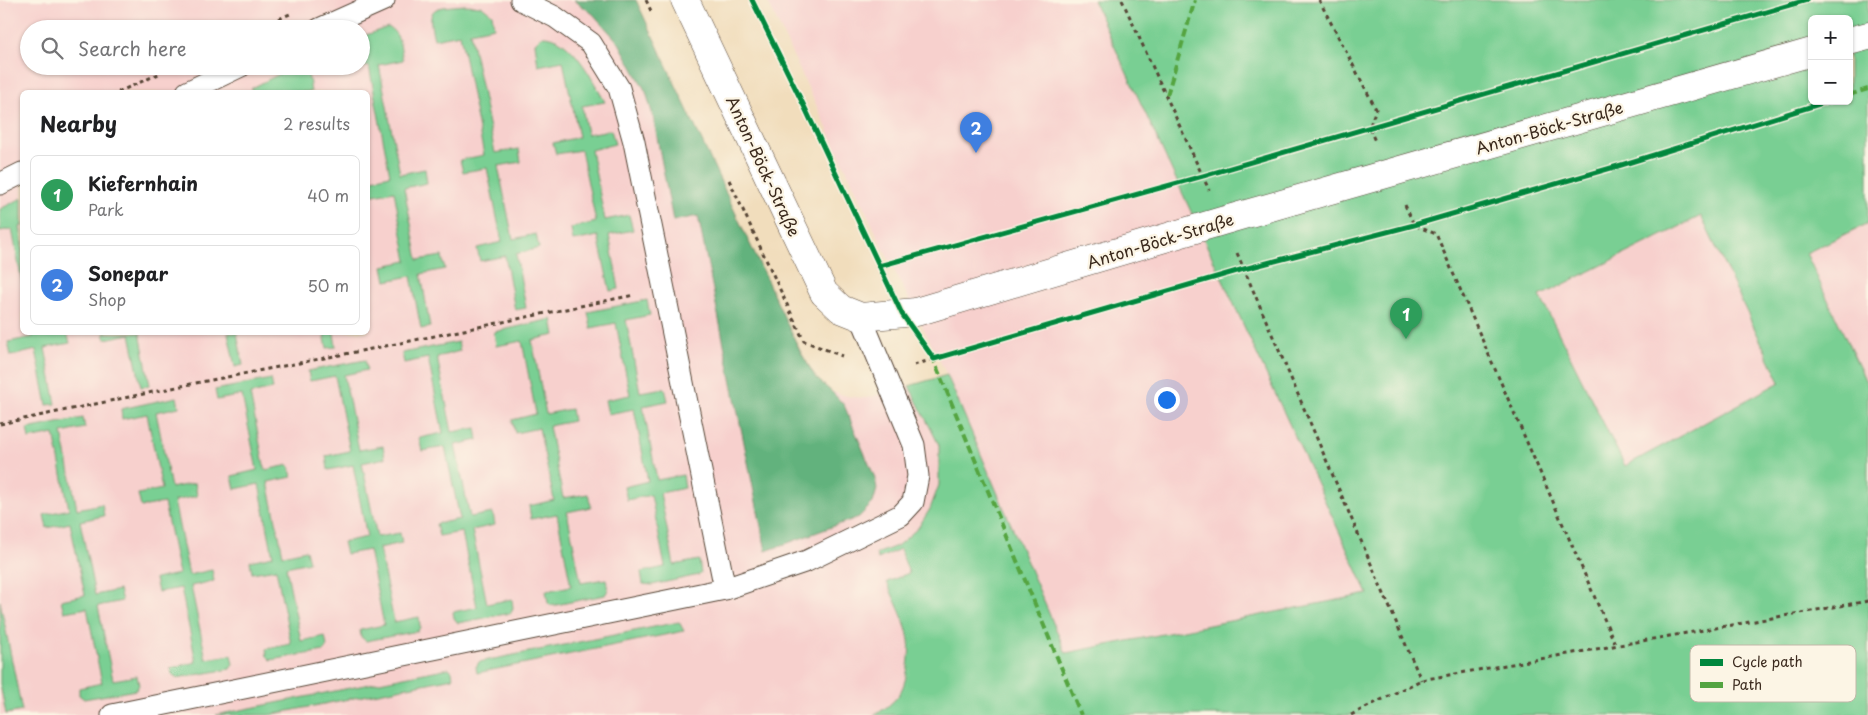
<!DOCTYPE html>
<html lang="en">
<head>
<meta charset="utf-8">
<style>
	:root { --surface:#fff; --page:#f2f2f2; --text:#202124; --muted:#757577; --line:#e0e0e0; --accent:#111827 }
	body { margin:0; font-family:"Playpen Sans",sans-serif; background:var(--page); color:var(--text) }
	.controls { position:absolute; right:15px; top:15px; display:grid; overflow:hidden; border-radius:8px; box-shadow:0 1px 4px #0004 }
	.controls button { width:45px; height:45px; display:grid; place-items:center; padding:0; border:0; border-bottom:1px solid var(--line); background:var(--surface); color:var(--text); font:25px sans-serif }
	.you { position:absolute; left:1166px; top:399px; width:18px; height:18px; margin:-12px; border:4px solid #fff; border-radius:50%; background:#1a73e8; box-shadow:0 0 0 8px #1a73e833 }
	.badge { display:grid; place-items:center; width:32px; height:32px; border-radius:50%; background:var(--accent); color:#fff; font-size:16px; font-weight:700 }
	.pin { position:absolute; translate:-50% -41px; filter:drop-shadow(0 1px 2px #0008) }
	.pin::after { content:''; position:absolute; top:26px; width:18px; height:15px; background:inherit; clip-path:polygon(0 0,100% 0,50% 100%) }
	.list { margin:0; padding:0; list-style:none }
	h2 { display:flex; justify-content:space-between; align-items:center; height:65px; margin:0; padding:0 20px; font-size:21px }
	h2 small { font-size:16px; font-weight:400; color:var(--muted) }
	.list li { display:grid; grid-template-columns:32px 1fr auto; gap:15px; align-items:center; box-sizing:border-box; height:80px; margin:0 10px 10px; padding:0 10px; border:1px solid var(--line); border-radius:8px }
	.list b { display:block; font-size:19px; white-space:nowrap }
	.list p { margin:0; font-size:16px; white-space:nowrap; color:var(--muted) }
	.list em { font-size:16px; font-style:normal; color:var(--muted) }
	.icon { flex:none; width:28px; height:28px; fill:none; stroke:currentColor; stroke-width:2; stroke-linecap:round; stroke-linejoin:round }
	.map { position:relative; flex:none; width:1868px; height:715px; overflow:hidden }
	.search { position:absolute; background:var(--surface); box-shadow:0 1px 4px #0004; left:20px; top:20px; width:350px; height:55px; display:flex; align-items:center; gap:12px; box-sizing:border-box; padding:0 18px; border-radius:28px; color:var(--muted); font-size:19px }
	.panel { position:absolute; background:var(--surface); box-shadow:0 1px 4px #0004; left:20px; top:90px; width:350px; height:245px; border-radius:8px }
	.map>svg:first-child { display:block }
	.built { fill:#f7d0cd; fill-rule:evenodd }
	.green { fill:#79cf93; stroke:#5a7c58; fill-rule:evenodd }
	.forest { fill:#62b27d; stroke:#4e6e4e }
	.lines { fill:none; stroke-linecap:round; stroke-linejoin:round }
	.lane-casing { stroke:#564536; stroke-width:23 }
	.street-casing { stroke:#564536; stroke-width:29 }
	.path { stroke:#564536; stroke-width:3; stroke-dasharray:4 4; stroke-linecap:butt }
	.lane { stroke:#fff; stroke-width:21 }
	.street { stroke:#fff; stroke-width:28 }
	.quiet { stroke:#54a441; stroke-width:4; stroke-dasharray:8 4; stroke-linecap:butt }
	.cycleway-casing { stroke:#fcf5e5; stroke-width:8 }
	.cycleway { stroke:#00873e; stroke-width:5 }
	.labels { text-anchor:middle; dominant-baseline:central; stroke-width:4.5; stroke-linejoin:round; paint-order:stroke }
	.street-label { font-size:16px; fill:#3b2a1e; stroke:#fcf5e5 }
	.key { fill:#fcf5e5; stroke:#c2b8a9; stroke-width:1 }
	.key-label { font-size:14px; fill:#3b2a1e }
</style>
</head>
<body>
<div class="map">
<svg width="1868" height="715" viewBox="0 0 1868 715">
	<rect width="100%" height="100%" fill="#fcf5e5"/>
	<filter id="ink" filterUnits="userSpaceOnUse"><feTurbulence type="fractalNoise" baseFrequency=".02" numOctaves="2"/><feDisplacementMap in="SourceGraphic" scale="10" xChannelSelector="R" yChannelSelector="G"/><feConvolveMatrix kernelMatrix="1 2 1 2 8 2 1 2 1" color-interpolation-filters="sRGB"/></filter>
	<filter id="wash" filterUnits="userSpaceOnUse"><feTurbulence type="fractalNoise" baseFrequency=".0096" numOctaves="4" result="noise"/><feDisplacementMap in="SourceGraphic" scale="20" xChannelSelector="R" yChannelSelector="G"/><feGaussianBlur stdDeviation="1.12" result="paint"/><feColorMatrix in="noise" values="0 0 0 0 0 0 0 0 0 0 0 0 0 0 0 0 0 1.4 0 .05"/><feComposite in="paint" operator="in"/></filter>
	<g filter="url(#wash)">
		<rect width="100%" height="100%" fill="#f1ddbc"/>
		<path class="built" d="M 0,0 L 636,0 L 800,351 L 816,378 L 833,392 L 851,397 L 867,398 L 947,375 L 885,252 L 767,0 L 1093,0 L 1368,594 L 1065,654 L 1092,715 L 0,715 ZM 29,29 L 361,29 L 361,66 L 29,66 ZM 22,92 L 368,92 L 368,332 L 22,332 Z
			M 1701,216 L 1780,383 L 1625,466 L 1540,296 Z
			M 1868,223 L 1868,386 L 1806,253 Z"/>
		<path class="green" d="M 1093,0 L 1868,0 L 1868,223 L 1806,253 L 1868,386 L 1868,715 L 874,715 C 882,711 892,704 898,696 C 907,685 911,654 909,640 C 906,620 894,600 887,582 L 909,573 L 900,549 L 878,559 L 876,554 L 897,546 L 918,528 L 930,509 L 939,485 L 939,445 L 909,386 L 947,375 L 1066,653 L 1368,594 ZM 1812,19 L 1849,19 L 1849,101 L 1812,101 ZM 1701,216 L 1780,382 L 1625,466 L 1540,296 Z
			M 465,5 L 482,6 L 492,14 L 494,27 L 470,32 L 495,153 L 519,149 L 521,162 L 498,166 L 513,239 L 536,234 L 539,248 L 516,254 L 526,308 L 515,310 L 505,256 L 480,261 L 477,248 L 502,242 L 487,168 L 463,172 L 460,160 L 484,155 L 460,34 L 434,39 C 425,4 435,8 465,5 Z
			M 388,27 C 401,34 400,47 403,60 L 379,65 L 400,174 L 425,169 L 427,183 L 404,188 L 418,260 L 442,256 L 445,269 L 421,274 L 430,327 L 421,329 L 411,276 L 386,281 L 383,266 L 407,261 L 394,191 L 369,196 L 368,180 L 390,175 L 369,66 L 345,70 L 344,66 L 361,66 L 361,37 Z
			M 542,36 C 571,34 593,81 605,102 L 582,106 L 587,134 L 611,130 L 615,144 L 591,150 L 605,220 L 629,215 L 633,230 L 609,235 L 619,289 L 610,291 L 598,236 L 573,241 L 571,228 L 596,222 L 581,150 L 556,154 L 553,143 L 579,137 L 563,61 L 538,66 L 535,43 Z
			M 295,66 C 310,68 309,80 311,92 L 251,92 L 252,88 Z
			M 22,198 L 22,226 L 20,227 L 22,238 L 22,283 L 12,229 L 0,231 L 0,209 Z
			M 647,300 L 650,315 L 626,320 L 640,392 L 665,388 L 668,401 L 643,406 L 657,480 L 683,475 L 685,488 L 660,493 L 674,565 L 699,560 L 701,573 L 699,575 L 652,585 L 643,584 L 641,572 L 665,567 L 651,495 L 627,500 L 624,487 L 648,481 L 634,409 L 608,414 L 605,400 L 630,395 L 616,323 L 591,328 L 588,312 Z
			M 552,319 L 555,335 L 532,340 L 546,414 L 571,409 L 573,421 L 549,426 L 563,498 L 588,494 L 591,507 L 567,512 L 581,583 L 606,579 L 608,590 L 605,595 L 556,605 L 550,605 L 548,603 L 546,591 L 571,586 L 557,514 L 531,519 L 529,506 L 554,500 L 539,428 L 515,433 L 512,420 L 536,414 L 522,341 L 496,346 L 494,332 Z
			M 32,333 L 41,333 L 42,335 L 67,333 L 70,343 L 45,348 L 56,404 L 47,405 L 36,350 L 11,356 L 8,342 L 33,337 Z
			M 104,333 L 140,333 L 150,385 L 141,387 L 130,334 L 105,339 Z
			M 228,333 L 237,333 L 243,365 L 235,367 Z
			M 324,333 L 334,333 L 336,347 L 327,348 Z
			M 458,342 L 460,351 L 437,357 L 452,432 L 476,428 L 478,440 L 455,445 L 470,517 L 493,513 L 495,525 L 472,530 L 487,604 L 512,599 L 513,608 L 511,613 L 458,623 L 454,618 L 453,612 L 477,607 L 462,532 L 439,536 L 436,524 L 460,519 L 445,447 L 422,451 L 419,438 L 443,433 L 428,358 L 404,363 L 402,353 Z
			M 365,360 L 367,370 L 344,375 L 359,450 L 383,446 L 385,458 L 362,463 L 377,537 L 400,533 L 402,543 L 379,548 L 394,622 L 419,617 L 420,627 L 418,631 L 366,641 L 361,637 L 360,630 L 384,625 L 369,550 L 346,554 L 343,542 L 367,537 L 353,465 L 328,470 L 326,456 L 350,451 L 335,376 L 310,381 L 308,371 Z
			M 271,379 L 273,389 L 250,394 L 265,470 L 289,465 L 292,477 L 268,482 L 283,555 L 306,550 L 309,562 L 286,567 L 301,641 L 325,636 L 327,646 L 324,651 L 271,660 L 267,656 L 266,649 L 291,644 L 276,569 L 252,573 L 250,561 L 273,556 L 259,484 L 235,489 L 232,476 L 257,470 L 242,395 L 217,400 L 215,390 Z
			M 177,397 L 179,407 L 156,412 L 171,488 L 195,483 L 197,496 L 174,501 L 189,575 L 212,570 L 214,581 L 191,586 L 206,659 L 231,655 L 233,664 L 230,669 L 177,678 L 172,674 L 171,668 L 196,662 L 181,588 L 158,592 L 155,579 L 179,574 L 164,503 L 141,507 L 138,494 L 162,489 L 147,414 L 122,419 L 121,409 Z
			M 83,418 L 85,428 L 62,433 L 77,509 L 102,504 L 104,516 L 80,521 L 95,595 L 119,590 L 122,601 L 98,606 L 113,680 L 137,676 L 139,685 L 136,690 L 84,699 L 79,695 L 79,688 L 102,683 L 87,608 L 64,612 L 61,600 L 85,595 L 70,523 L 47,528 L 44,515 L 69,509 L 54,434 L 29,439 L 27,429 Z
			M 0,601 L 22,711 L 6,714 L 0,684 Z
			M 679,622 L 684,631 L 477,673 L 476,667 L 479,662 Z
			M 449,668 L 452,671 L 453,678 L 269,715 L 216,715 Z"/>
		<path class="forest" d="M 574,0 L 636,0 L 800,351 L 816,378 L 833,393 L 844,405 L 875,478 L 877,489 L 873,503 L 859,517 L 766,551 L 698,216 L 673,221 L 653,116 L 646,92 L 619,43 L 593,14 Z"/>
	</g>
	<g filter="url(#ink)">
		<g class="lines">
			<defs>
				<path id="lane" d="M 521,0 L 555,17 L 591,43 L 619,88 L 634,142 L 725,589
					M 319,29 L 384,0
					M 187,92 L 241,66
					M 0,184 L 22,173
					M 112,715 L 725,589 L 807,561 L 901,515 L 913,502 L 918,476 L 914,445 L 861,317"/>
				<path id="street" d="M 685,0 L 824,293 L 841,309 L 861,317 L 916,312 L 1222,221 L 1812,52
					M 1849,41 L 1868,36"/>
			</defs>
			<use href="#lane" class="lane-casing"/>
			<use href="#street" class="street-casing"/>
			<path class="path" d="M 646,0 L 651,11
				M 1122,0 L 1209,190
				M 1319,0 L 1376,109 L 1369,128 L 1375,141
				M 257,29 L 292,13
				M 118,92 L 161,73
				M 729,180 L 804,341 L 842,356
				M 1405,205 L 1414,225 L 1436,234 L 1616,646
				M 1237,253 L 1421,680
				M 914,365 L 934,359
				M 0,424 L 191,384 L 381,347 L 634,295
				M 1351,715 L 1421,680 L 1868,601"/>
			<use href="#lane" class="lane"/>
			<use href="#street" class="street"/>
			<path class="quiet" d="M 1167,95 L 1195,0
				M 1849,95 L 1868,89
				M 932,356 L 1081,715"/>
			<defs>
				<path id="cycleway" d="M 752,0 L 805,108 L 902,314 L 934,359 L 1244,269 L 1414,225 L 1618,166 L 1829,101
					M 879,266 L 1203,176 L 1807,0"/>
			</defs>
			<use href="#cycleway" class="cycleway-casing"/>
			<use href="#cycleway" class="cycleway"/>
		</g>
	</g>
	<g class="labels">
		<g class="street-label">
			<text transform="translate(1549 127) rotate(-16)">Anton-Böck-Straße</text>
			<text transform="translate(764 166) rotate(65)">Anton-Böck-Straße</text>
			<text transform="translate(1160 240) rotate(-17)">Anton-Böck-Straße</text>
		</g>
	</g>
	<rect x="1690" y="645" width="166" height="57" rx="8" class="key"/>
	<rect x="1700" y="659" width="23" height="7" fill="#00873e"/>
	<rect x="1700" y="682" width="23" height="6" fill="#54a441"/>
	<g class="key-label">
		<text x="1732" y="667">Cycle path</text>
		<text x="1732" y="690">Path</text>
	</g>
</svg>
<div class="controls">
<button>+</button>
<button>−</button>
</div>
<div class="you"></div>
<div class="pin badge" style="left:1406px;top:339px;background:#2e9e5b">1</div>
<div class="pin badge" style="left:976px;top:153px;background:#3f7fe0">2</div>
<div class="search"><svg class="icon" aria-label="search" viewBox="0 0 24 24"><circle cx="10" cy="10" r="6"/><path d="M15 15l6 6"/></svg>Search here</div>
<section class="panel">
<h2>Nearby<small>2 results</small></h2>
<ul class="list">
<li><span class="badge" style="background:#2e9e5b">1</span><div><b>Kiefernhain</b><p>Park</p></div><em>40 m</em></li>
<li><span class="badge" style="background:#3f7fe0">2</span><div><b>Sonepar</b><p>Shop</p></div><em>50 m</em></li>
</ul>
</section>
</div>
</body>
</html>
